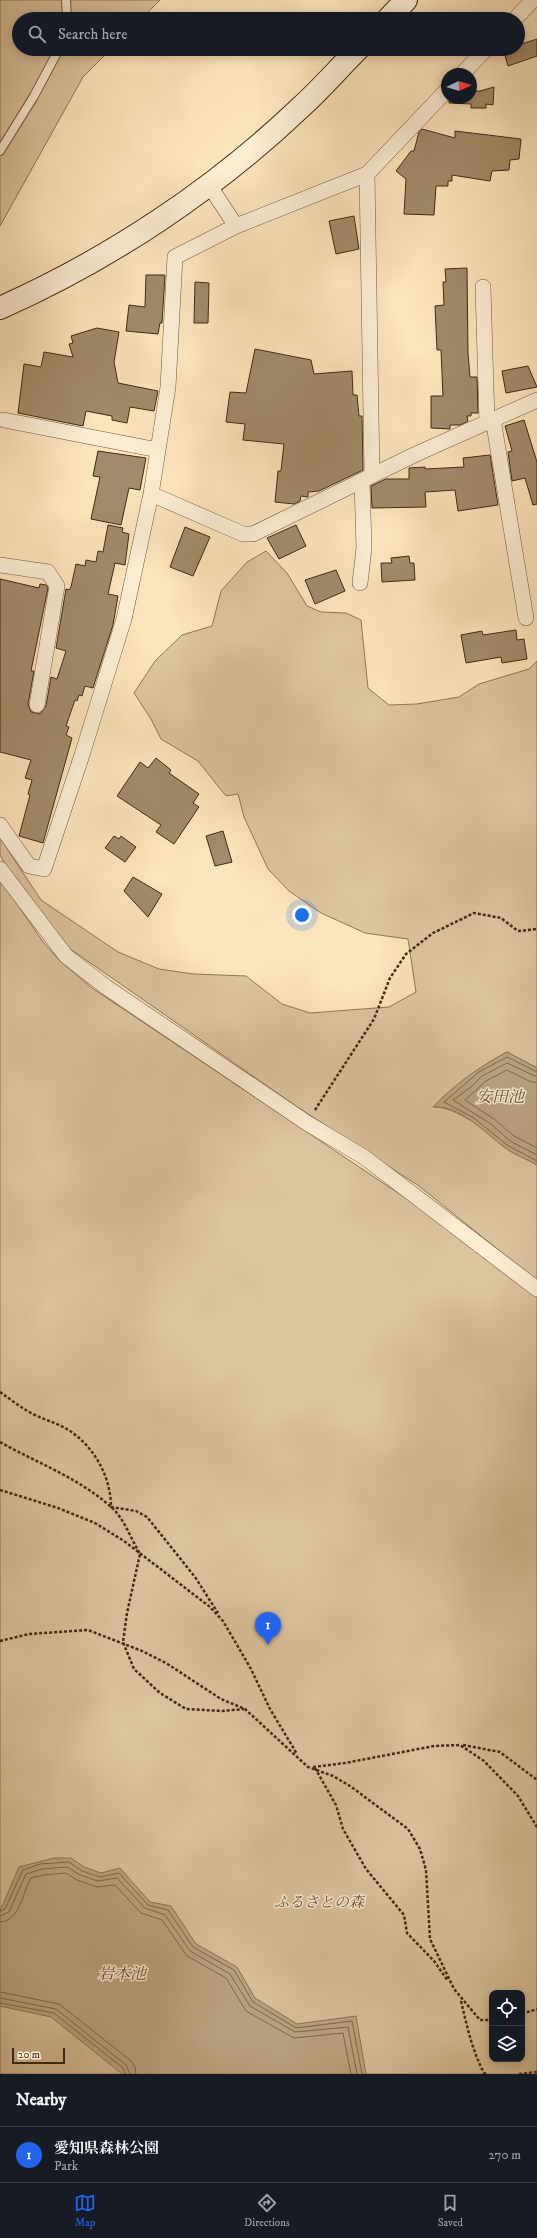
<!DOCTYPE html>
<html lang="en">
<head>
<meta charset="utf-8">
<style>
	:root { --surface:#171b24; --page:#242831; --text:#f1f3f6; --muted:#9ea1a6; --line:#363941; --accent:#2563eb }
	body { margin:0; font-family:"IM FELL DW Pica","Noto Serif JP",serif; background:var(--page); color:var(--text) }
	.controls { position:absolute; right:12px; bottom:12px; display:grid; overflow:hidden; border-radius:8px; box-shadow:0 2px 10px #0003 }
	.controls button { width:36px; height:36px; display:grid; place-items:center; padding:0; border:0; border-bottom:1px solid var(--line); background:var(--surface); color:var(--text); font:20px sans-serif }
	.compass { position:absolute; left:441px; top:68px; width:36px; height:36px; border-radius:50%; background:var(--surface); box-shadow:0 2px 10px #0003; rotate:86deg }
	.scale { position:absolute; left:12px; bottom:10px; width:53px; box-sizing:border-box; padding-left:4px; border:2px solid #412a12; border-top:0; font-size:11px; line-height:14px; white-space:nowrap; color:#412a12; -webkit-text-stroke:3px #fdedd3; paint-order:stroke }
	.you { position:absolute; left:302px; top:915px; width:14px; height:14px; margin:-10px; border:3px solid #fff; border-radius:50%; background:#1a73e8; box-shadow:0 0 0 6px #1a73e833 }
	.badge { display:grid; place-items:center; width:26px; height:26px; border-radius:50%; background:var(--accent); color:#fff; font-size:13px; font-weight:700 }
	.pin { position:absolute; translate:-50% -33px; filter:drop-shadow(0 1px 2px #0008) }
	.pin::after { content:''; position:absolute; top:21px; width:14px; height:12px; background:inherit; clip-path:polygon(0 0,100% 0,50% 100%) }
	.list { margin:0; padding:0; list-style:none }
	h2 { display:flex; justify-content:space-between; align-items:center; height:52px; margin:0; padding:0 16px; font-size:17px }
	h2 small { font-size:13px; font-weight:400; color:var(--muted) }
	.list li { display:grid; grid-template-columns:26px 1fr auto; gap:12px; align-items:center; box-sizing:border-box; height:56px; padding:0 16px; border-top:1px solid var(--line) }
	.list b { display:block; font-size:15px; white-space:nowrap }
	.list p { margin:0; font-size:13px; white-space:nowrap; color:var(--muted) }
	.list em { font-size:13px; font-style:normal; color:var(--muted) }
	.icon { flex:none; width:22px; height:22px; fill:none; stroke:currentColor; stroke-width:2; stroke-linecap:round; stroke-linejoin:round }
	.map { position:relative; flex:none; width:537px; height:2074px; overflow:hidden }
	.search { position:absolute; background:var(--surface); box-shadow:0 2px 10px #0003; left:12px; right:12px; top:12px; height:44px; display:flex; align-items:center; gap:10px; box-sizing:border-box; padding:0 14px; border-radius:22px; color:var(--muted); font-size:15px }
	.sheet { height:108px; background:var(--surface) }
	nav { display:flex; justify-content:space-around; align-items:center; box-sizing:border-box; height:56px; border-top:1px solid var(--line); background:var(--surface); font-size:11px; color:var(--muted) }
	nav a { display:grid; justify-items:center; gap:2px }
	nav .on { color:var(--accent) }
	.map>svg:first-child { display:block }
	.green { fill:#dcc49f; stroke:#8e7758; fill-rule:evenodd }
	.water { fill:#bca582; stroke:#8b7455 }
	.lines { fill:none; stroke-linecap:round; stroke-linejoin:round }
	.shore { stroke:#7e684a; stroke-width:1 }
	.building { fill:#a28b6a; stroke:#412a12 }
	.lane-casing { stroke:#70583c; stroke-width:10 }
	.street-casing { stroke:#70583c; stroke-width:16 }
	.secondary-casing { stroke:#412a12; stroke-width:24 }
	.path { stroke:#412a12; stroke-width:2.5; stroke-dasharray:3 2; stroke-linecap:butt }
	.lane { stroke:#fdedd3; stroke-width:8 }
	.street { stroke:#fdedd3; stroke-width:15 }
	.secondary { stroke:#fdedd3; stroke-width:22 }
	.labels { text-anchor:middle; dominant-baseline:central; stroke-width:3; stroke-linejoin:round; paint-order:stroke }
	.park-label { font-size:15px; font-style:italic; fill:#685035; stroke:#fdedd3 }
	.water-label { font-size:16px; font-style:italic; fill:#664f34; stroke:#fdedd3 }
</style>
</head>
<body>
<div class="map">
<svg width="537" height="2074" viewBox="0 0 537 2074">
	<rect width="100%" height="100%" fill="#fce4bc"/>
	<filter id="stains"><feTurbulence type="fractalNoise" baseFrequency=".005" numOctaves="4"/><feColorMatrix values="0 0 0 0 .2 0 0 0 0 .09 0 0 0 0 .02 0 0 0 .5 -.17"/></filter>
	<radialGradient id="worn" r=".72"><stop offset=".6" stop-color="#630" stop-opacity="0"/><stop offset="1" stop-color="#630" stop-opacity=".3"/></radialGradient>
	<path class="green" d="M 0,0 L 160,0 L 141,19 L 19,19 L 19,49 L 111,49 L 83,77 L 0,226 Z
		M 266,551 L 287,573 L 307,606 L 321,612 L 346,613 L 361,620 L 368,688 L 389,705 L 417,704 L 459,697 L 479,684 L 529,669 L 537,661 L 537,1068 L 507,1052 C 480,1067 455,1084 434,1107 C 459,1105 513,1151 537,1165 L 537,1281 L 419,1186 L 296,1106 L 66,946 L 9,872 L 0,855 L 0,838 L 41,900 L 118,952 L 159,969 L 193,974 L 246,976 L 282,1004 L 310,1013 L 389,1007 L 416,992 L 408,939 L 365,933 L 321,913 L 289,891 L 268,869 L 244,817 L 238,794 L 226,796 L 198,761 L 161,739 L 151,719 L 134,693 L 155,661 L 182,635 L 212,626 L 221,591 L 247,562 Z
		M 0,879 L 43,942 L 60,961 L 92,988 L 407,1199 L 493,1260 L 537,1297 L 537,2074 L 0,2074 ZM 492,1993 L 522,1993 L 522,2059 L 492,2059 Z"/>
	<path class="water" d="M 507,1052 L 537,1068 L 537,1165 C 527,1159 514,1155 504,1147 C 484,1132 460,1105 433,1107 C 455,1084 479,1067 507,1052 Z
		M 54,1858 L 71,1858 L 84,1867 L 101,1873 L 120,1868 L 150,1902 L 171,1906 L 196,1944 L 237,1967 L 255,1998 L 297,2024 L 356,2016 L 366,2074 L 122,2074 L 51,2017 L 0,2006 L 0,1911 L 19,1867 Z"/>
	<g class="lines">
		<path class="shore" d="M 537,1072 L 507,1057 L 479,1072 L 444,1102 L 474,1118 L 507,1145 L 537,1161
			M 537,1077 L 507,1063 L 482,1076 L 471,1087 L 453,1100 L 491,1124 L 510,1141 L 537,1155
			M 537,1083 L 529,1081 L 507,1070 L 486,1081 L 465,1100 L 494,1119 L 514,1136 L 537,1148
			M 0,1911 L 5,1909 L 23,1870 L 40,1864 L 69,1862 L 82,1871 L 100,1877 L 119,1873 L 148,1905 L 168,1910 L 193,1947 L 234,1970 L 253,2002 L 296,2028 L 352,2021 L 362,2074
			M 0,1916 L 9,1912 L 26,1874 L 42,1869 L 67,1867 L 80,1875 L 98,1881 L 117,1878 L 145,1908 L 165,1915 L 190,1951 L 230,1974 L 250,2006 L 295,2032 L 348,2027 L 357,2074
			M 0,1922 C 21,1921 22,1892 31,1878 L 43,1875 L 66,1873 L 77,1880 L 97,1887 L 115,1885 L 141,1913 L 162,1920 L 187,1956 L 226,1978 L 246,2011 L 294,2038 L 343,2033 L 351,2074
			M 0,1992 L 59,2004 L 130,2060 L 135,2067 L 136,2074
			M 0,1998 L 56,2009 L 126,2065 L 130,2074
			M 0,2003 L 54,2013 L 123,2068 L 125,2074"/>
	</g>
	<path class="building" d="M 537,39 L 537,56 L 508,66 L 503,49 L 518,49 L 518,45 Z
		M 494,87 L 493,105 L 486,104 L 486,108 L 471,108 L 471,104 L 449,103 L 449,101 L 458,98 L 471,98 L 471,91 L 480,91 Z
		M 422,129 L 455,138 L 455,131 L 521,139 L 519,159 L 510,160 L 509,170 L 492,171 L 490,181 L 452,175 L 452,181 L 448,181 L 448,186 L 436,186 L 434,215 L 404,214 L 406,179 L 396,171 L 411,151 L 414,151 L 419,132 Z
		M 354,216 L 359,249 L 336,254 L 329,221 Z
		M 467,268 L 468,353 L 470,377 L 477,377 L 478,413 L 471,413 L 471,416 L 467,416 L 468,421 L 460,425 L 450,425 L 450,429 L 431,428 L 431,396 L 443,396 L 441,350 L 437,350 L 435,306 L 444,305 L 443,282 L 446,282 L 445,269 Z
		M 146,275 L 165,275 L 162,323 L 160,323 L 158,334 L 126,331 L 129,305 L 145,307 Z
		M 195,282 L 209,283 L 208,323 L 194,323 Z
		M 97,328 L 119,332 L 114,362 L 118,383 L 158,391 L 154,411 L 130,407 L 127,423 L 112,420 L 112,416 L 86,411 L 83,426 L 18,413 L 24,364 L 41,367 L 44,352 L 73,357 L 69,344 L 73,343 L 71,336 Z
		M 255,349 L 311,360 L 314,374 L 352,371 L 353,395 L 357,395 L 359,416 L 362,416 L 363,470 L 319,491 L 308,492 L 308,497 L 301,496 L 300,501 L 294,504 L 275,502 L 278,471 L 281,471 L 284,444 L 243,440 L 245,424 L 226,422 L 230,392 L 246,393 Z
		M 528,366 L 537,387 L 506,393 L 502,371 Z
		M 524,420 L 537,462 L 537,504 L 533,505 L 525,478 L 512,481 L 508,452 L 512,451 L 505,426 Z
		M 98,451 L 146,458 L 140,490 L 129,488 L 121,525 L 91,519 L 100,477 L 93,476 Z
		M 490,455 L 498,505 L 458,511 L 455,490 L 425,492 L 426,507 L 372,508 L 371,486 L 386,479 L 409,479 L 409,468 L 425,467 L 425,469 L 464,467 L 463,458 Z
		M 108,525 L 123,528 L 122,532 L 129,534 L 125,565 L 115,563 L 108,594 L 118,596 L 113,625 L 93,688 L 85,686 L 82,696 L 79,695 L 77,701 L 75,700 L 66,726 L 69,727 L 66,735 L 72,738 L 43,843 L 19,836 L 30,795 L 28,794 L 32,780 L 25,778 L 31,760 L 0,752 L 0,579 L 39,588 L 40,584 L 46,585 L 48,588 L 31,671 L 34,671 L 28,704 L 31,712 L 40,714 L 46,706 L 51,677 L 57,679 L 66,651 L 56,648 L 66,589 L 69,590 L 71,587 L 76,564 L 85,566 L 86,560 L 96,562 L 98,551 L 103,552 Z
		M 296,525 L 306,546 L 279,559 L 267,538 Z
		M 185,527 L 210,537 L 193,576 L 170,567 Z
		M 409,556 L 410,563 L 414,563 L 415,580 L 382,582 L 381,563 L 392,563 L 391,558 Z
		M 336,570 L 345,591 L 315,604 L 305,580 Z
		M 516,630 L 517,640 L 524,639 L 527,659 L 502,663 L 501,657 L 466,663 L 461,635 L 482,631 L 483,635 Z
		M 156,758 L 171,770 L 169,773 L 199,794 L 193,803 L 199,807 L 174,844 L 156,832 L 161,825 L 117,796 L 140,762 L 148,768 Z
		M 223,831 L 232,862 L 215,866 L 206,836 Z
		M 114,836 L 119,839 L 121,836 L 136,847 L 125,862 L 105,848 Z
		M 133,877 L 162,894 L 148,917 L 124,891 Z"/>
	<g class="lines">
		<defs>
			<path id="lane" d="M 66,0 L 67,19
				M 0,151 L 34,96 L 59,49"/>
			<path id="street" d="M 515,19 L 533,0
				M 462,74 L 486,49
				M 367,174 L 372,475
				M 209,185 L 236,226 L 367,174 L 447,90
				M 483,287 L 487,423
				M 493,419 L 526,618
				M 4,420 L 158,450
				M 151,494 L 243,534 L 253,534 L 414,455 L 537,400
				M 0,565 L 48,572 L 57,586 L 37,705
				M 360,583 L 364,548 L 362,481
				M 0,825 L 29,866 L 44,869 L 82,755 L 124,619 L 151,494 L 168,387 L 175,257 L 236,226
				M 0,869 L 66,956 L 106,987 L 307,1123 L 364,1157 L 537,1289"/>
			<path id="secondary" d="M 388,19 L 406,0
				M 0,308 C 110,259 214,190 301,107 C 321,89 339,68 358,49"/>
		</defs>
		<use href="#lane" class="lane-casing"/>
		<use href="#street" class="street-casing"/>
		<use href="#secondary" class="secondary-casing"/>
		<path class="path" d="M 315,1110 L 374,1019 L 390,978 L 406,954 L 433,933 L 474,913 L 501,918 L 518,931 L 537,929
			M 0,1392 C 10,1399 20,1407 31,1413 C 42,1419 54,1422 65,1428 C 92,1443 111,1475 111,1507 L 136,1511 L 147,1517 L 195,1577 L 218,1613
			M 0,1442 C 37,1463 79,1478 111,1507 C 124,1518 131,1539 140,1554 L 127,1613 L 123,1642 L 134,1669 L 160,1693 L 186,1709 L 222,1711 L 244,1709
			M 0,1490 L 58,1508 L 95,1523 L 124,1541 L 210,1607 L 223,1621 L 251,1669 L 270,1709 L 297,1754
			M 0,1641 L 29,1634 L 88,1630 L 142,1651 L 166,1663 L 221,1699 L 245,1709 L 308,1767 L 333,1776 L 350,1786 L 408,1829 L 420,1849 L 426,1870 L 430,1939 L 454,1989 L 480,2020 L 492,2020
			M 463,1745 L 500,1752 L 537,1780
			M 313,1767 L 345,1763 L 434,1746 L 460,1745 L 484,1761 L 518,1796 L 537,1827
			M 315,1768 L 336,1805 L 343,1829 L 366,1869 L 404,1915 L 407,1933 L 434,1961 L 448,1981
			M 461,2001 C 467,2026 472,2050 484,2073 L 487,2074
			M 522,2014 L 537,2009
			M 519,2074 L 537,2072"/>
		<use href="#lane" class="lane"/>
		<use href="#street" class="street"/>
		<use href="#secondary" class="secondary"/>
	</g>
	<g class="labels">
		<g class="park-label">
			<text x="319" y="1902">ふるさとの森</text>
		</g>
		<g class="water-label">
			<text x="500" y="1097">安田池</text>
			<text x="122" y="1974">岩本池</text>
		</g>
	</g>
	<rect width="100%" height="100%" filter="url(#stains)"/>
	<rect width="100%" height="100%" fill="url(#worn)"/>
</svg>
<div class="controls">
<button><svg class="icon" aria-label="locate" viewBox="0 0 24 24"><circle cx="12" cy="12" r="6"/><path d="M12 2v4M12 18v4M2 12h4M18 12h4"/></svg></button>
<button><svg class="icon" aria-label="layers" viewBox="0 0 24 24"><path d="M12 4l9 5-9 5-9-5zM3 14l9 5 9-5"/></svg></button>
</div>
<svg class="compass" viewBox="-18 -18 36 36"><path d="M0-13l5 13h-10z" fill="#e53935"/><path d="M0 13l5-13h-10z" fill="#9ea1a6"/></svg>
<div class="scale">20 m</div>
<div class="you"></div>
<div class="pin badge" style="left:268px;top:1645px">1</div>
<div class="search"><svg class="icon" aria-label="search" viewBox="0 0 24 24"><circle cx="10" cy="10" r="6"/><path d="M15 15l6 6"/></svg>Search here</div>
</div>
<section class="sheet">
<h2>Nearby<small></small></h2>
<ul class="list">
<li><span class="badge">1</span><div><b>愛知県森林公園</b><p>Park</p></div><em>270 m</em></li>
</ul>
</section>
<nav>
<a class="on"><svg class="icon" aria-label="map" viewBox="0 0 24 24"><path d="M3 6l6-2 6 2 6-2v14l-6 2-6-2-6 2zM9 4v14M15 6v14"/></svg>Map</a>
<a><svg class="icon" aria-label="directions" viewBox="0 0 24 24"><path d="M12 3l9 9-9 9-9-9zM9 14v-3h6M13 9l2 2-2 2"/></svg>Directions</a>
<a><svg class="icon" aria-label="saved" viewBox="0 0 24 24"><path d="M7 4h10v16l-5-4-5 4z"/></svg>Saved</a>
</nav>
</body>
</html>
